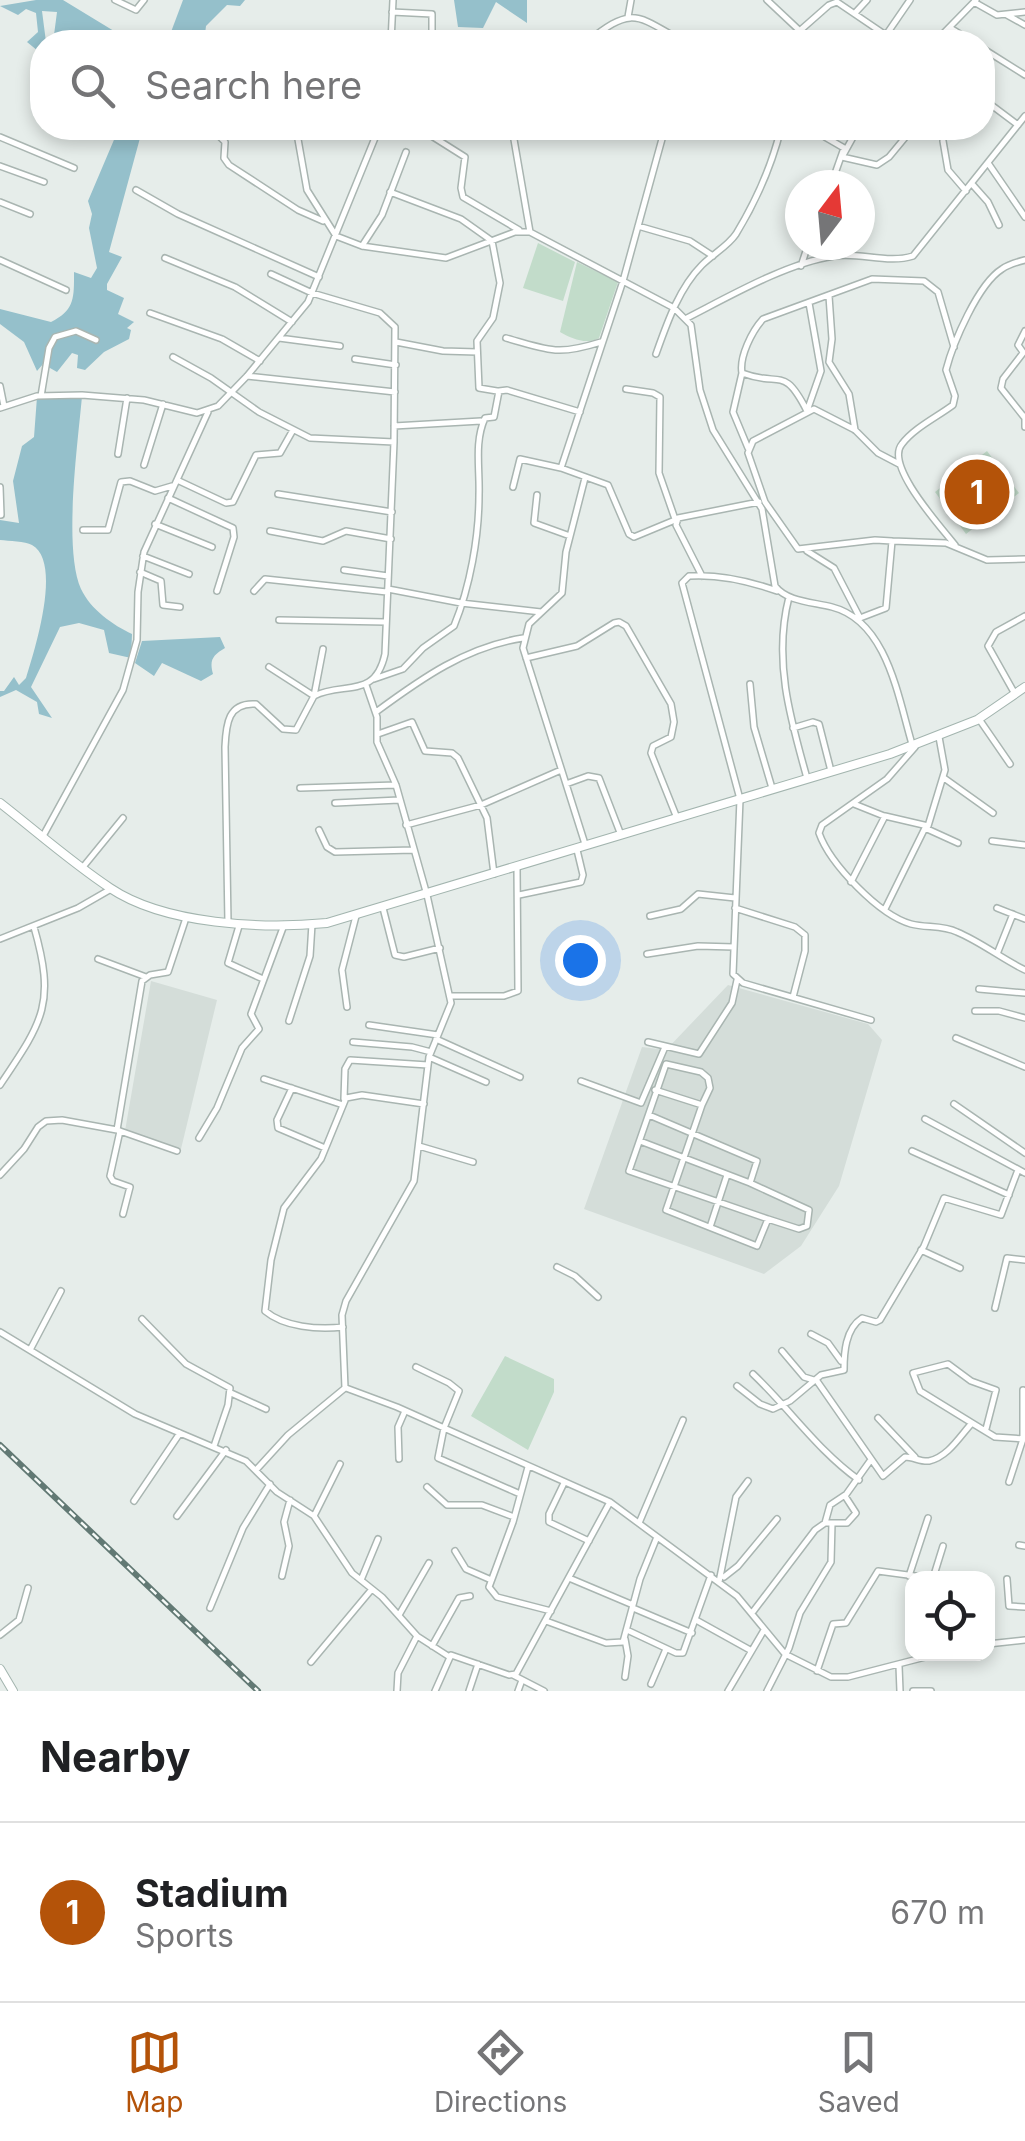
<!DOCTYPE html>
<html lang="en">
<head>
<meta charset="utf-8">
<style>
	:root { --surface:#fff; --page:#f6f6f6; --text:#202124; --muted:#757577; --line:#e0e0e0; --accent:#b45309 }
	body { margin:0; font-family:Inter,sans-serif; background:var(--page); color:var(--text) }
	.controls { position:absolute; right:30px; bottom:30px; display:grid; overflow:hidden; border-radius:20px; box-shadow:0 5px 15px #0003 }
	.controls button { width:90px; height:90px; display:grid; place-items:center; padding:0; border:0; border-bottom:2px solid var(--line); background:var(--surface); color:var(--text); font:50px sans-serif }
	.compass { position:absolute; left:785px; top:170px; width:90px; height:90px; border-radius:50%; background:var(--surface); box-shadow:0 5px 15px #0003; rotate:16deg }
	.you { position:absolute; left:580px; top:960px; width:35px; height:35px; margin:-25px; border:8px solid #fff; border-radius:50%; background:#1a73e8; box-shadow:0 0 0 15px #1a73e833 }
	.badge { display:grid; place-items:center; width:65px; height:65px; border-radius:50%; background:var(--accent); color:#fff; font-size:32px; font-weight:700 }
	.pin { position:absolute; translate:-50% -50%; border:5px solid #fff; box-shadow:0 2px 10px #0006 }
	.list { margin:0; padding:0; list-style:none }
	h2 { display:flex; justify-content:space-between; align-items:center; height:130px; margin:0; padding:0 40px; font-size:42px }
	h2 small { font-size:32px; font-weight:400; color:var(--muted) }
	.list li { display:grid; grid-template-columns:65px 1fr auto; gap:30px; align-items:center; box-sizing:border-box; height:180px; padding:0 40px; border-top:2px solid var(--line) }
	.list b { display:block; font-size:38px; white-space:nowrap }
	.list p { margin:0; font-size:32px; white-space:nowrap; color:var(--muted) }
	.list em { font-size:32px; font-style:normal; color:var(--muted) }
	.icon { flex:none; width:55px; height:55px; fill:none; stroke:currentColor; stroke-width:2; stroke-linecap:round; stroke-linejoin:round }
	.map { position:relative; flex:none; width:1025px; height:1691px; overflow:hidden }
	.search { position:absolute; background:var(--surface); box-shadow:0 5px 15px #0003; left:30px; right:30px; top:30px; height:110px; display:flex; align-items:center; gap:25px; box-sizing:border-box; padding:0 35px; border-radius:40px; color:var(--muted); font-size:38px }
	.sheet { height:310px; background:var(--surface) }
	nav { display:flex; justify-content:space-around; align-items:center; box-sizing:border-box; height:140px; border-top:2px solid var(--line); background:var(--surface); font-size:28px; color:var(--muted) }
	nav a { display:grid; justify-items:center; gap:5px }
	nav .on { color:var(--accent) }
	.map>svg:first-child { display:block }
	.built { fill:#d4ddd9 }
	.green { fill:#c2dcca }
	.water { fill:#95c0cb }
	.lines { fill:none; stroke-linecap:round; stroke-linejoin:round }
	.street-casing { stroke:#a9b5b1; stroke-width:8 }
	.secondary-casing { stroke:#a3b5af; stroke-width:10 }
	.street { stroke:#fff; stroke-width:5 }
	.secondary { stroke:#fff; stroke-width:8 }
	.rail-casing { stroke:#627974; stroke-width:6 }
	.rail { stroke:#f6faf8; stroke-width:2.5; stroke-dasharray:8; stroke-linecap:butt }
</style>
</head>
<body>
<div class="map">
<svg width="1025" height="1691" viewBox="0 0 1025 1691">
	<rect width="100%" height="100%" fill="#e6edea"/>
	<path class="built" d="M 151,981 L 217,1000 L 181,1149 L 125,1131 Z
		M 728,985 L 868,1024 L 882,1040 L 839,1186 L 801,1246 L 764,1274 L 584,1209 L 642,1047 L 666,1050 Z"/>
	<path class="green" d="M 538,243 L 575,262 L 563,301 L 523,288 Z
		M 577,262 L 618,282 L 599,338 C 587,345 572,339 560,332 Z
		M 987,451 L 1019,493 L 966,534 L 935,492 Z
		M 505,1356 L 554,1379 L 554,1392 L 528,1450 L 471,1416 Z"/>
	<path class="water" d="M 36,0 L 63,0 L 132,42 L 72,41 L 54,35 L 57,12 L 42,11 L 46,42 L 42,42 L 42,51 L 38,51 L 27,42 L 38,32 L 36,13 L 26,9 L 18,15 L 0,6 Z
		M 183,0 L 245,0 L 240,6 L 227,5 L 206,26 L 204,42 L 162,42 L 171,32 Z
		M 454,0 L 527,0 L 527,23 L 496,2 L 483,28 L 458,27 Z
		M 119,128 L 157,128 L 140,138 L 109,252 L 122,257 L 107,284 L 107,290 L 124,298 L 118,314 L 134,322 L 127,328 L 131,330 L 129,339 L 104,352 L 85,370 L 77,368 L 78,355 L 72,353 L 57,372 L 43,364 L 37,371 L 24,342 L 0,324 L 0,309 L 51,322 C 75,310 74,298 74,272 L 91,278 L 97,268 L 89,228 L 92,214 L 88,201 Z
		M 82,396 C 78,443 63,548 81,589 C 91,610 113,625 132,634 L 131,658 L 109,653 L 104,630 L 79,623 L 60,627 L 31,687 L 52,718 L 39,714 L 37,702 L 16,690 L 0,697 L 0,691 L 4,691 L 14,677 L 19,685 L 26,678 C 34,652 63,562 32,545 C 25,541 9,541 0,540 L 0,520 L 19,523 L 13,481 L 22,446 L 34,437 L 37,397 Z
		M 220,637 L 225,648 C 213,655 209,660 213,674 L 201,681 L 162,663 L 154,676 L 135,663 L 142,641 Z"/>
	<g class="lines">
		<defs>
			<path id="street" d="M 115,0 L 136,10 L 144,0
				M 767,0 L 800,31
				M 974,2 L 997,15 L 1025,12
				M 392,12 L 432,14 L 432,42
				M 855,13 L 867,0
				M 1007,15 L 1025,25
				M 628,17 L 631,0
				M 950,28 L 973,42
				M 886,35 L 910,0
				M 595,36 L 606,42
				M 503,40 L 509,42
				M 802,41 L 809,42
				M 273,42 L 276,36
				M 391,42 L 393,0
				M 587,42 C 633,5 636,15 684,42
				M 787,42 L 829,5 L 837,2 L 896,42
				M 935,42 L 976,0
				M 982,48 L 1025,75
				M 982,98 L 1018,125
				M 211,128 L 225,142 L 224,158 L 229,165 L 298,210 L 323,221
				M 296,128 L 307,190 L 336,236 L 362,246 L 446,258 L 515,232 L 530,232 L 674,308 L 691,325 L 700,390 L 713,430 L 762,509 L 775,586 C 787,602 813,602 832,607 C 887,621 898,697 912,744
				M 419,128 L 465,157 L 461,188 L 463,197 L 519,230
				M 502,128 L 512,132
				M 512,128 L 530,232
				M 665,128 L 623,281 L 561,468 L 608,485 L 629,534 L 634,537 L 675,520
				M 731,128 L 758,132
				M 824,128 L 825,137 L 844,148 L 831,185
				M 858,128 L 842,157 L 877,165 L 889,157 L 913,128
				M 0,137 L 74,168
				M 943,141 L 948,170 L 966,191
				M 988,163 L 1025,217
				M 0,166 L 44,182
				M 972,184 L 988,202 L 999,225
				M 136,190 L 178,214 L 319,277
				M 390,192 L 461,219 L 492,241 L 500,283 L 493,318 L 477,341 L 479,388 L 497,391
				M 0,202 L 30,214
				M 638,226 L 690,241 L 713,256
				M 362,246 L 382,215 L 406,152
				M 165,258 L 235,287 L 292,322
				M 0,260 L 66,290
				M 801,266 L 808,245
				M 829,296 L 832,339 L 829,362 L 849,394 L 855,430
				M 150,313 L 222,339 L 260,361
				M 687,318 C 730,296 787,263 834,256 C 860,252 888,264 913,256 L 1025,116
				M 279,338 L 340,346
				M 506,338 C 550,350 556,356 601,342
				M 396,342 L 443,351 L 477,352
				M 1023,352 L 1018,345 L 1025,331
				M 1023,353 L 1003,379 L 1001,388 L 1024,417
				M 656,354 C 667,323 679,288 702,265 C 713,254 728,246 736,234 C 756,201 772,165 781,128
				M 173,357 L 211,378 L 259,412 L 310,438 L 394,442
				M 355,359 L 396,365
				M 742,373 L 733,412 L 748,448
				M 247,376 L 395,392
				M 0,386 L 4,406
				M 626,389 L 653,393 L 660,397 L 659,473 L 675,519
				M 41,396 L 49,348 L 55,337 L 76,331 L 96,340
				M 0,408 L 37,396 L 82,395 L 144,400 L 197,413 L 218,406 L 247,376 L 308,302 L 379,128
				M 807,411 C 783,364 781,388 742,373 C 739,357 752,331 763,319 L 872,279 L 924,281 L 938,292 L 954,347
				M 807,411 L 821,371 L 809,303
				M 1025,416 L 1025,427
				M 394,426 L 481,421
				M 118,454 L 127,398
				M 144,465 L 163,404
				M 585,478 L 566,552 L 562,593 L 529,624 L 523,648 L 585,844
				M 177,480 L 226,503 L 233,502 L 256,455 L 280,453 L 293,430
				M 0,487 L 1,515
				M 513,487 L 520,459 L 561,468
				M 278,494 L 392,512
				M 537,495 L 534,523 L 570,536
				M 168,498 L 233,528 L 234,537 L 217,591
				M 155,524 L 212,547
				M 83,530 L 108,530 L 121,482 L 130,481 L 155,491 L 172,486
				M 270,531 L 323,541 L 346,531 L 391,539
				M 892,541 L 875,540 L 798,549 L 765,502 L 748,453 L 753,441 L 814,409 L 855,430 L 878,453 L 899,464
				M 955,545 C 941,527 884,465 902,444 C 914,428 937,417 953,405 L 955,396 L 946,370 C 953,343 978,284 1002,269 C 1009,264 1017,262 1025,260
				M 807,551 L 834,568 L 860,618 L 886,608 L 892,541 L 946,543 L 987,560 L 1025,559
				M 143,556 L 189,574
				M 344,570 L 388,576
				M 140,572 L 161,581 L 163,605 L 180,607
				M 702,576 L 676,525 L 678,518 L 759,502
				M 388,589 L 461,603 L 541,612
				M 254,591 L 265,579 L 387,592
				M 777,591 C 749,581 720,574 689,576 L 682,583 L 740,799 L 733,974 L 743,983 L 871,1020
				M 789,597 C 773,659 790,718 807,778
				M 279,620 L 386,622
				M 526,658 L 577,646 L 614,623 L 619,622 L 626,626 L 671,704 L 674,722 L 671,737 L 653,746 L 651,753 L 677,818
				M 269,667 L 314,696 L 323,649
				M 374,679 L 403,669 L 423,648 L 454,626 C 470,587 479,537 479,495 C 480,469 474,442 485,418 L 494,417 L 499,391 L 507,390 L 580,412
				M 750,684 L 754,727 L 772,788
				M 1015,694 L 988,646 L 996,632 L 1025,616
				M 376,712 C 422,678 466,647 523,638
				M 979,719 L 1010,764
				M 793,728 L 813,722 L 819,724 L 831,771
				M 378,734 L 412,722 L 425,751 L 452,753 L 458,758 L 487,818 L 494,874
				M 915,747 L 887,779 L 822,825 L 819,833 C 830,864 879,915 911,924 C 926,928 943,925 957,932 C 981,942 1002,959 1025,970
				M 944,778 L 993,813
				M 566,784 L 588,776 L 599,778 L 621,835
				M 300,788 L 396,785
				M 335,803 L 399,800
				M 854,804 L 884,816
				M 406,825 L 481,805 L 561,770
				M 319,830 L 327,847 L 335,852 L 413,850
				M 43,836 L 123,690 L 137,640 L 138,592 L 144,552 L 208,412
				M 992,841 L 1025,845
				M 83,867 L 123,818
				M 851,882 L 885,816 L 928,826 L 945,770 L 939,737
				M 519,895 L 581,882 L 583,875 L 577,850
				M 383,908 L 395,955 L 404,957 L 440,948
				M 735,908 L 795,927 L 805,935 L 805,951 L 793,997
				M 997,908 L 1025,919
				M 885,909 L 925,828 L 958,843
				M 650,916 L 681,909 L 698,894 L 735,898
				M 228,922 L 225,747 C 226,724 228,702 256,704 L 283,729 L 296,730 L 314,696 C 343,681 375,700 385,654 L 394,442 L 395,327 L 380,313 L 312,293 L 271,274
				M 239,926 L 228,963 L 263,979
				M 0,939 L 78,908 L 111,889
				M 647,954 L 698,946 L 734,947
				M 997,954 L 1013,914
				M 98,959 L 146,977
				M 979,989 L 1025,993
				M 451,996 L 504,996 L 518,991 L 517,868
				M 347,1007 L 342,970 L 356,916
				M 975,1011 L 999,1011 L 1025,1018
				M 289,1021 L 310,956 L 312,924
				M 369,1025 L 438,1035
				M 956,1038 L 1025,1067
				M 436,1039 L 520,1077
				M 353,1042 L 412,1047 L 431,1052
				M 648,1042 L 699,1054 L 732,1003 L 737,980
				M 429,1057 L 486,1082
				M 264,1079 L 340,1104
				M 581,1081 L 641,1103 L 665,1047
				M 0,1085 C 43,1021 56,1004 34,927
				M 292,1088 L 277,1120 L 278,1128 L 325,1148
				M 655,1090 L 702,1105 L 666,1210 L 757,1246 L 768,1219 L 799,1229 L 807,1226 L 809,1210 L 750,1183
				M 344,1099 L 345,1069 L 350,1060 L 428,1065
				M 954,1104 L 1025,1153
				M 702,1105 L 710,1088 L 708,1078 L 701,1072 L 666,1064 L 629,1171 L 768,1219
				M 925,1119 L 1025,1173
				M 120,1131 L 110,1176 L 113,1181 L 130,1187 L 123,1214
				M 120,1131 L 177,1151
				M 199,1138 L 217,1108 L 242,1048 L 259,1029 L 251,1014 L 284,925
				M 640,1141 L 750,1183 L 757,1161 L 649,1115
				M 419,1146 L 473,1162
				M 912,1151 L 1009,1195
				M 0,1175 L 24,1149 L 38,1127 L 46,1121 L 62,1120 L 117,1130 L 142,981 L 150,975 L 168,972 L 186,918
				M 710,1227 L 727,1175
				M 921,1250 L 960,1268
				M 557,1267 L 575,1276 L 598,1297
				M 995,1308 L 1007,1258 L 1025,1260
				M 142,1319 L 186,1364 L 230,1388 L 228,1405 L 214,1446
				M 343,1327 C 318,1330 284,1327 265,1311 L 271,1260 L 284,1208 L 321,1159 L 346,1098 L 362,1095 L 424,1104
				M 0,1332 L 135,1414 L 246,1461 L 277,1492 L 314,1516 L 352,1573 L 382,1597 L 417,1636 L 448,1656
				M 811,1334 L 828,1343 L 841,1361
				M 30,1350 L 61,1291
				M 782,1351 L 804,1377 L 817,1381 L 883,1476 L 905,1457 C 913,1457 921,1462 929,1461 C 948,1457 960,1436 972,1423 L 995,1437 L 1025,1439
				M 416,1367 L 449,1383 L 459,1391 L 444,1428 L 438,1458 L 520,1494
				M 753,1374 C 790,1409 817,1450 859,1480
				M 737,1386 L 760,1404 L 773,1409 L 790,1401 L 821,1375 L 844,1370 C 844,1354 845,1329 862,1318 L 876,1322 L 880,1320 L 924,1246 L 944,1198 L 1001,1215 L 1018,1170
				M 346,1388 L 397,1407 L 610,1502 L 737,1596 L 785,1654 L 831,1677 L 848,1677 L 937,1654
				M 231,1393 L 266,1409
				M 878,1418 L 915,1457
				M 972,1423 L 920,1391 L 913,1373 L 948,1364 L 971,1381 L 996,1390 L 986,1429
				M 399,1459 L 398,1427 L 405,1411
				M 528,1467 L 513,1522 L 489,1587 L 497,1597 L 551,1611
				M 256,1470 L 288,1435 L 345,1388 L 342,1315 L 346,1301 L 414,1181 L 429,1057 L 451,1003 L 427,895 L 396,785 L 377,742 L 377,717 L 366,685
				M 1009,1482 L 1023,1439 L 1023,1390
				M 564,1483 L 549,1514 L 549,1522 L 589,1541
				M 427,1487 L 447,1505 L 482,1505 L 514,1517
				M 134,1501 L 180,1433
				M 177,1516 L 226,1450
				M 314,1516 L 340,1464
				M 639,1523 L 683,1420
				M 825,1523 L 830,1505 L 845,1495
				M 1019,1545 L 1025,1546
				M 455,1551 L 466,1569 L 489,1579
				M 282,1576 L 289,1546 L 284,1522 L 290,1500
				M 909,1576 L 928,1518
				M 724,1577 L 738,1566 L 777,1519
				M 569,1578 L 633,1605
				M 1007,1579 L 1009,1606 L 1025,1607
				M 361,1580 L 378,1539
				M 719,1582 L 736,1497 L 748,1481
				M 210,1608 L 243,1528 L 270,1484
				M 633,1608 L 692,1633
				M 752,1613 L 815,1530 L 825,1523 L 847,1523 L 856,1513 L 845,1496 L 870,1461
				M 399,1615 L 429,1563
				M 696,1620 L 750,1650
				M 546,1621 L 606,1643 L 623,1642 L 640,1579 L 657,1537
				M 627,1630 L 676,1653 L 683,1653 L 711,1575
				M 0,1635 L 19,1620 L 28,1588
				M 625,1639 L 628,1656 L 625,1677
				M 988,1644 L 1025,1640
				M 432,1646 L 459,1598 L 470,1596
				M 311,1662 L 372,1589
				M 899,1666 L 900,1691
				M 817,1671 L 833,1624 L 846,1623 L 878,1571 L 930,1578 L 934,1575 L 943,1546
				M 513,1675 L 544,1691
				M 651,1684 L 666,1649
				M 397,1691 L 398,1673 L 417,1636
				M 435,1691 L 451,1655 L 509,1675 L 516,1674 L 610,1502
				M 469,1691 L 478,1664
				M 518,1691 L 522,1680
				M 728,1691 L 764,1630
				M 767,1691 L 789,1648 L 800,1613 L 831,1562 L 832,1523
				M 913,1691 L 931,1691"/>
			<path id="secondary" d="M 0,803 C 36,831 72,863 110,888 C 165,925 263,929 327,923 L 890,754 L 977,720 L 1025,687
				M 0,1669 L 13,1691"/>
		</defs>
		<use href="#street" class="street-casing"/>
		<use href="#secondary" class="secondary-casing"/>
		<use href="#street" class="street"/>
		<use href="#secondary" class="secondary"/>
		<defs>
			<path id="rail" d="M 0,1445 L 258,1691"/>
		</defs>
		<use href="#rail" class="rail-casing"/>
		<use href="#rail" class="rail"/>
	</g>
</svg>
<div class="controls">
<button><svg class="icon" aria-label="locate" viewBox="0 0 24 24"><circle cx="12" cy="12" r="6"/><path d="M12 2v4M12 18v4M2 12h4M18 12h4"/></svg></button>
</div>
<svg class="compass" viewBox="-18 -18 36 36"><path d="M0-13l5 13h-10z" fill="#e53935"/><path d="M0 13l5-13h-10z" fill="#757577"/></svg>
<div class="you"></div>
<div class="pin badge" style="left:977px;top:492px">1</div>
<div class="search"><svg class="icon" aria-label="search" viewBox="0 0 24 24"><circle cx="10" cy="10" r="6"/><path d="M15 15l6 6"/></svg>Search here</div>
</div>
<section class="sheet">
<h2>Nearby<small></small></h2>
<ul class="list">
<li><span class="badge">1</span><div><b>Stadium</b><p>Sports</p></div><em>670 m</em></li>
</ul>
</section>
<nav>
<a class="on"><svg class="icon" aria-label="map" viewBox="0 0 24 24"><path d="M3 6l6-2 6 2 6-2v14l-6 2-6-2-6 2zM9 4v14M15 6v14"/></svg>Map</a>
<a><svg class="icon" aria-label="directions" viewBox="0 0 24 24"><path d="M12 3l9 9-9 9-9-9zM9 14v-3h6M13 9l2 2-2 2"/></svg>Directions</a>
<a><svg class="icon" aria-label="saved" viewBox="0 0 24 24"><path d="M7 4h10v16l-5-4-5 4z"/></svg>Saved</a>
</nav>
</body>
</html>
